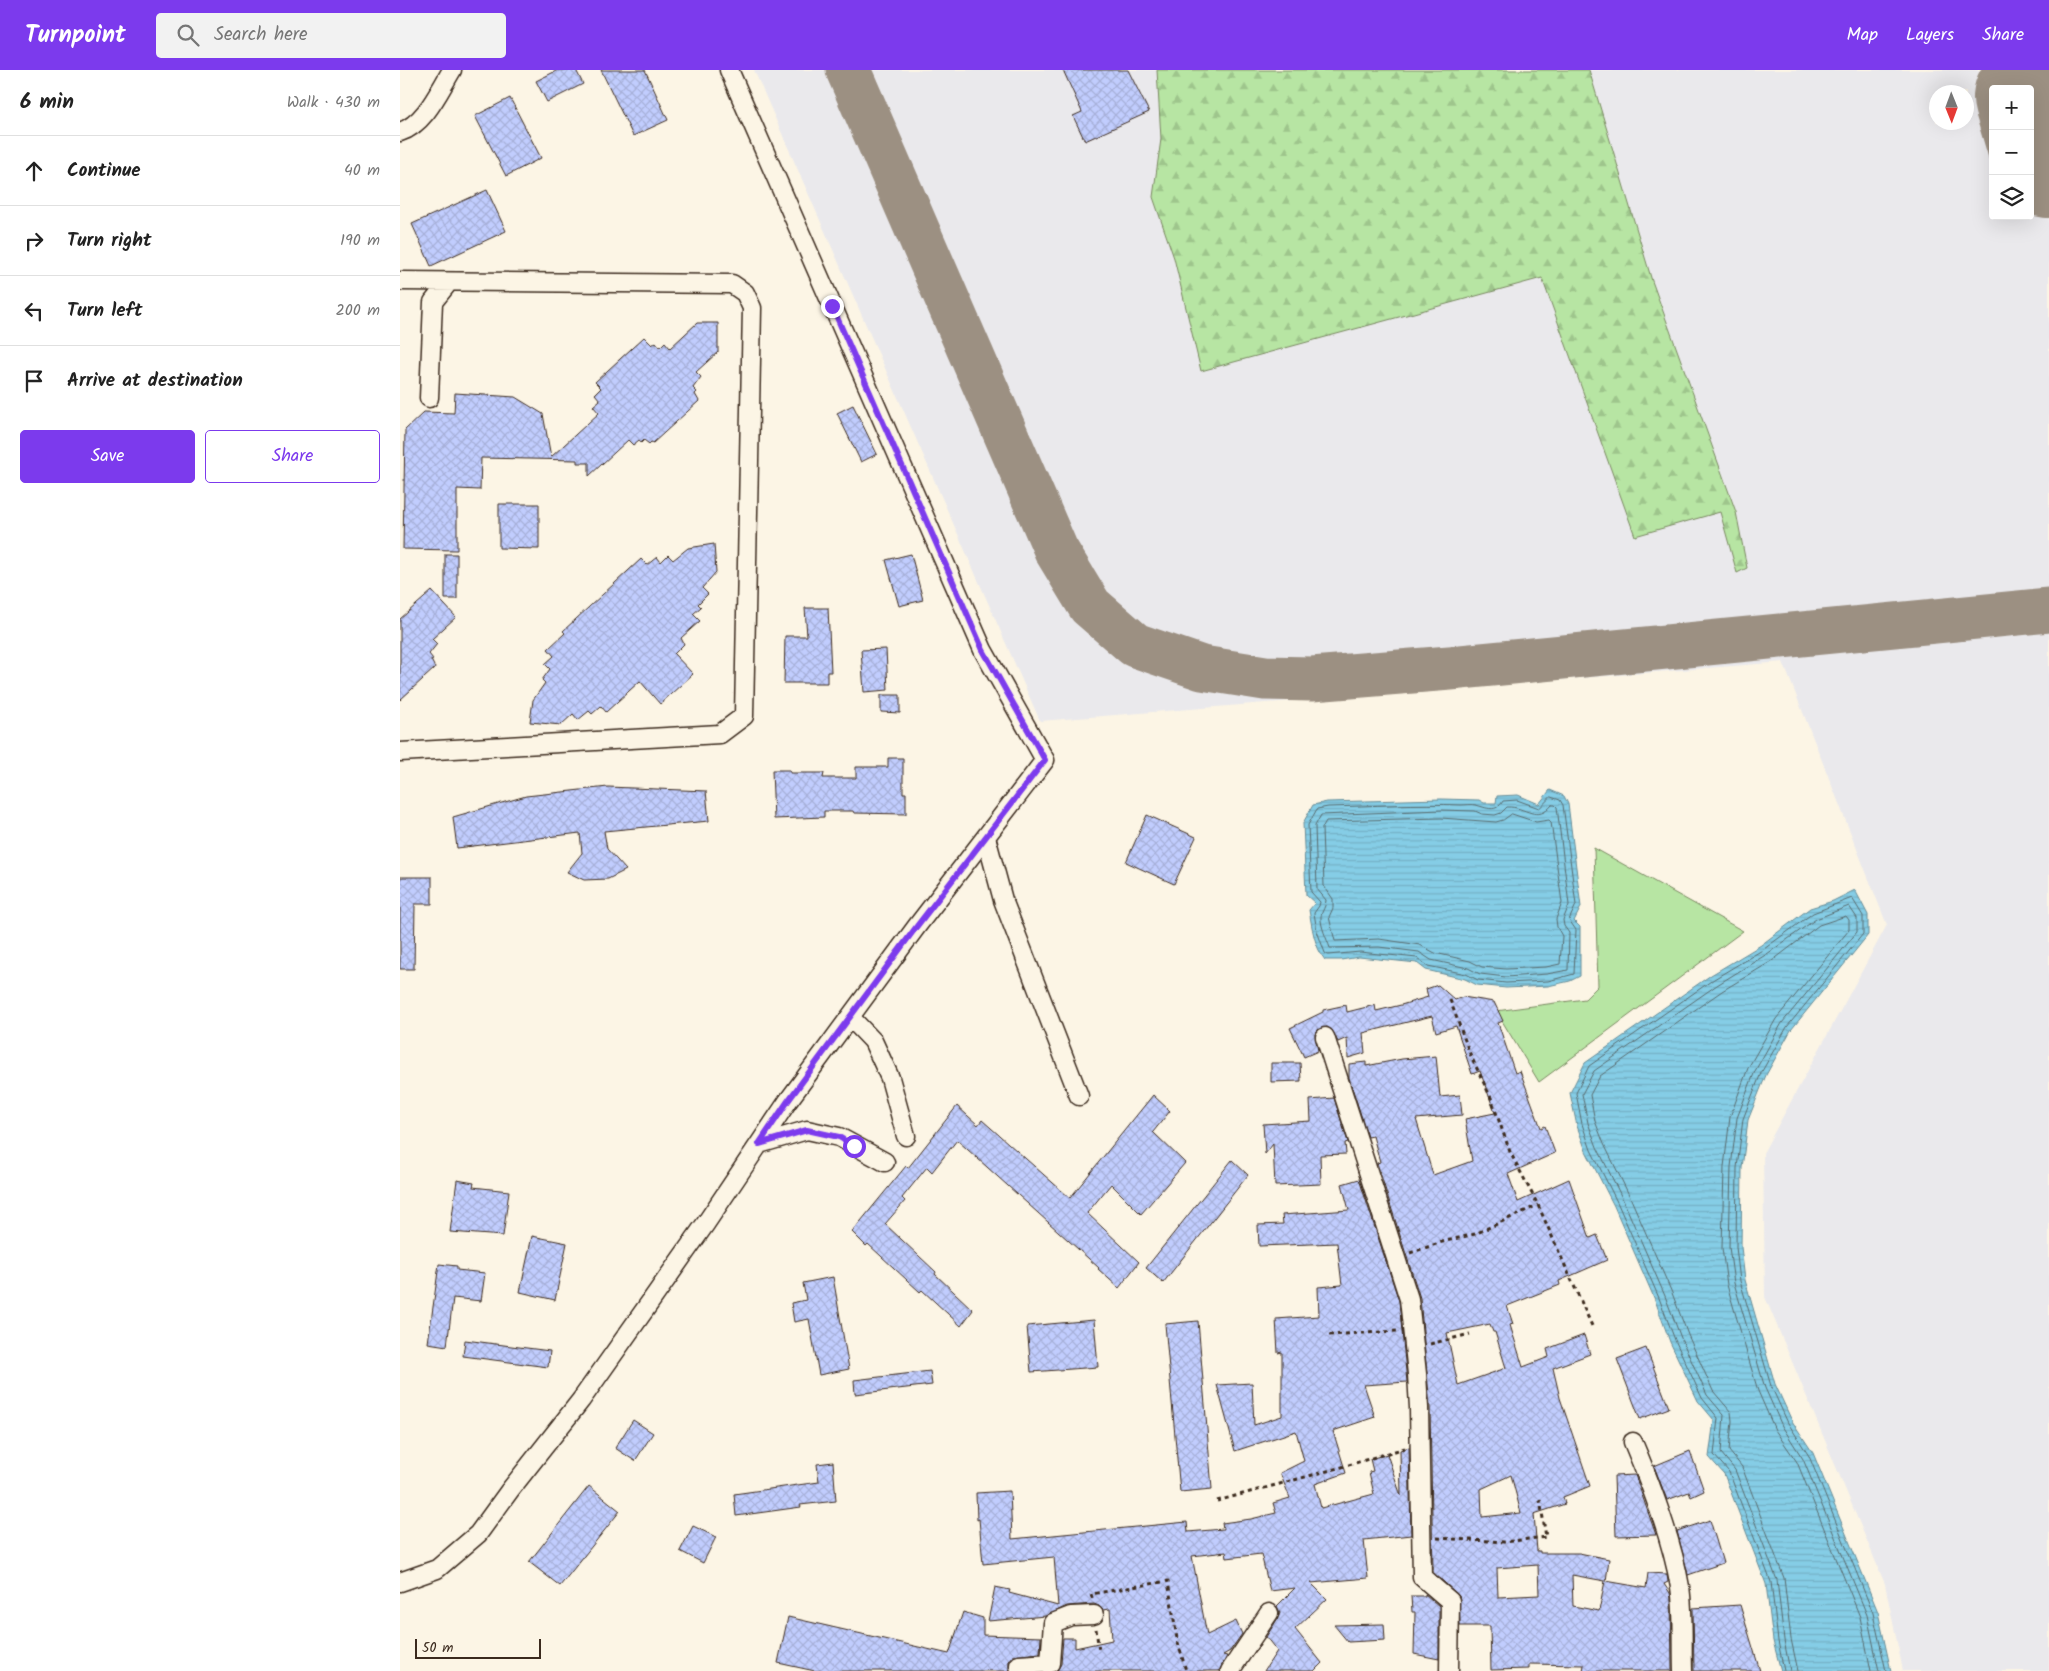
<!DOCTYPE html>
<html lang="en">
<head>
<meta charset="utf-8">
<style>
	:root { --surface:#fff; --page:#f2f2f2; --text:#222; --muted:#767676; --line:#e0e0e0; --accent:#7c3aed }
	body { margin:0; font-family:Kalam,sans-serif; background:var(--page); color:var(--text) }
	.controls { position:absolute; right:15px; top:15px; display:grid; overflow:hidden; border-radius:5px; box-shadow:0 5px 20px #0002 }
	.controls button { width:45px; height:45px; display:grid; place-items:center; padding:0; border:0; border-bottom:1px solid var(--line); background:var(--surface); color:var(--text); font:25px sans-serif }
	.compass { position:absolute; left:1529px; top:15px; width:45px; height:45px; border-radius:50%; background:var(--surface); box-shadow:0 5px 20px #0002; rotate:179deg }
	.scale { position:absolute; left:15px; bottom:12px; width:126px; box-sizing:border-box; padding-left:5px; border:2px solid #3b2a1e; border-top:0; font-size:14px; line-height:18px; white-space:nowrap; color:#3b2a1e; -webkit-text-stroke:4px #fcf5e5; paint-order:stroke }
	.stop { position:absolute; width:15px; height:15px; margin:-11px; border:4px solid #7c3aed; border-radius:50%; background:#fff }
	.stop.end { background:#7c3aed; border-color:#fff; box-shadow:0 1px 5px #0008 }
	.list { margin:0; padding:0; list-style:none }
	h2 { display:flex; justify-content:space-between; align-items:center; height:65px; margin:0; padding:0 20px; font-size:21px }
	h2 small { font-size:16px; font-weight:400; color:var(--muted) }
	.list li { display:grid; grid-template-columns:32px 1fr auto; gap:15px; align-items:center; box-sizing:border-box; height:70px; padding:0 20px; border-top:1px solid var(--line) }
	.list b { display:block; font-size:19px; white-space:nowrap }
	.list em { font-size:16px; font-style:normal; color:var(--muted) }
	.actions { display:flex; gap:10px; padding:15px 20px }
	.actions a { flex:1; padding:11px 0; border:1px solid var(--accent); border-radius:5px; text-align:center; font-size:18px; color:var(--accent) }
	.actions .main { background:var(--accent); color:#fff }
	.icon { flex:none; width:28px; height:28px; fill:none; stroke:currentColor; stroke-width:2; stroke-linecap:round; stroke-linejoin:round }
	.map { position:relative; flex:none; width:1649px; height:1601px; overflow:hidden }
	header { display:flex; align-items:center; gap:30px; box-sizing:border-box; height:70px; padding:0 25px; background:var(--accent); color:#fff }
	header strong { font-size:24px }
	nav { display:flex; gap:28px; margin-inline-start:auto; font-size:18px }
	.search { width:350px; height:45px; background:var(--page); display:flex; align-items:center; gap:12px; box-sizing:border-box; padding:0 18px; border-radius:5px; color:var(--muted); font-size:19px }
	main { display:flex }
	aside { flex:1; background:var(--surface) }
	.map>svg:first-child { display:block }
	.built { fill:#eae9ec; fill-rule:evenodd }
	.green { fill:#b7e5a3; stroke:#798860 }
	.forest { fill:url(#forest-firs); stroke:#798860 }
	.water { fill:url(#water-rules); stroke:#678c96 }
	.lines { fill:none; stroke-linecap:round; stroke-linejoin:round }
	.shore { stroke:#596b6e; stroke-width:1 }
	.taxiway { stroke:#9c9082; stroke-width:45 }
	.runway { stroke:#9c9082; stroke-width:114 }
	.building { fill:url(#building-cross-hatch); stroke:#3b2a1e; fill-rule:evenodd }
	.minor-casing { stroke:#3b2a1e; stroke-width:21 }
	.path { stroke:#3b2a1e; stroke-width:3; stroke-dasharray:4 4; stroke-linecap:butt }
	.minor { stroke:#fcf5e5; stroke-width:18 }
	.route { stroke:#7c3aed; stroke-width:6 }
</style>
</head>
<body>
<header>
<strong>Turnpoint</strong>
<div class="search"><svg class="icon" aria-label="search" viewBox="0 0 24 24"><circle cx="10" cy="10" r="6"/><path d="M15 15l6 6"/></svg>Search here</div>
<nav><a>Map</a><a>Layers</a><a>Share</a></nav>
</header>
<main>
<aside>
<h2>6 min<small>Walk · 430 m</small></h2>
<ul class="list">
<li><svg class="icon" aria-label="ahead" viewBox="0 0 24 24"><path d="M12 20V5M6 11l6-6 6 6"/></svg><div><b>Continue</b></div><em>40 m</em></li>
<li><svg class="icon" aria-label="right" viewBox="0 0 24 24"><path d="M7 20v-9h11M14 6l5 5-5 5"/></svg><div><b>Turn right</b></div><em>190 m</em></li>
<li><svg class="icon" aria-label="left" viewBox="0 0 24 24"><path d="M17 20v-9H6M10 6l-5 5 5 5"/></svg><div><b>Turn left</b></div><em>200 m</em></li>
<li><svg class="icon" aria-label="arrive" viewBox="0 0 24 24"><path d="M6 21V4h12l-3 4 3 4H6"/></svg><div><b>Arrive at destination</b></div></li>
</ul>
<div class="actions"><a class="main">Save</a><a>Share</a></div>
</aside>
<div class="map">
<svg width="1649" height="1601" viewBox="0 0 1649 1601">
	<defs>
		<pattern id="forest-firs" width="22" height="20" patternUnits="userSpaceOnUse" patternTransform="scale(1.25)"><rect width="22" height="20" fill="#b7e5a3"/><path d="M5 1l3.5 6h-7zM16 11l3.5 6h-7z" fill="#9ec58c"/></pattern>
		<pattern id="water-rules" width="6" height="5" patternUnits="userSpaceOnUse" patternTransform="scale(1.25)"><rect width="6" height="5" fill="#85cde6"/><path d="M0 2.5h6" fill="none" stroke="#74b0c5"/></pattern>
		<pattern id="building-cross-hatch" width="8" height="8" patternUnits="userSpaceOnUse" patternTransform="scale(1.25)"><rect width="8" height="8" fill="#c1cdfe"/><path d="M0 0l8 8M0 8l8-8" fill="none" stroke="#a7b0d9"/></pattern>
	</defs>
	<rect width="100%" height="100%" fill="#fcf5e5"/>
	<filter id="ink" filterUnits="userSpaceOnUse"><feTurbulence type="fractalNoise" baseFrequency=".02" numOctaves="2"/><feDisplacementMap in="SourceGraphic" scale="10" xChannelSelector="R" yChannelSelector="G"/><feConvolveMatrix kernelMatrix="1 2 1 2 8 2 1 2 1" color-interpolation-filters="sRGB"/></filter>
	<g filter="url(#ink)">
		<path class="built" d="M 354,0 L 1649,0 L 1649,1601 L 1503,1601 L 1485,1514 L 1365,1227 L 1363,1083 L 1487,855 L 1383,592 L 640,651 ZM 1593,19 L 1630,19 L 1630,146 L 1593,146 ZM 1536,22 L 1566,22 L 1566,52 L 1536,52 Z"/>
		<path class="green" d="M 1194,778 L 1343,861 L 1139,1012 L 1096,941 L 1185,929 L 1198,916 Z"/>
		<path class="forest" d="M 757,0 L 1189,0 L 1252,211 L 1336,442 L 1347,498 L 1337,503 L 1320,442 L 1235,466 L 1142,208 L 801,301 L 774,188 L 753,127 L 761,69 Z"/>
		<path class="water" d="M 1150,720 L 1164,726 L 1168,734 L 1181,837 L 1174,851 L 1180,857 L 1180,906 L 1170,911 L 1148,916 L 1106,918 L 1077,915 L 1065,909 L 1026,900 L 1017,893 L 959,887 L 941,890 L 925,890 C 914,876 912,857 909,840 L 915,833 L 906,825 L 903,753 L 913,735 L 927,732 L 1041,729 L 1079,730 L 1084,733 L 1096,733 L 1097,726 L 1118,725 L 1139,734 Z
			M 1455,820 L 1468,845 L 1468,865 L 1391,960 L 1366,1005 L 1348,1050 L 1342,1098 L 1341,1177 L 1345,1210 L 1375,1314 L 1392,1351 L 1413,1383 L 1478,1542 L 1491,1601 L 1381,1601 L 1373,1571 L 1366,1514 L 1324,1404 L 1309,1387 L 1314,1350 L 1298,1331 L 1270,1272 L 1255,1230 L 1214,1136 L 1186,1081 L 1177,1056 L 1170,1023 L 1185,993 L 1311,905 L 1361,875 L 1410,838 L 1433,831 Z"/>
		<g class="lines">
			<path class="shore" d="M 1151,727 L 1160,730 L 1163,735 L 1176,835 L 1169,850 L 1176,860 L 1174,904 L 1148,911 L 1106,913 L 1078,910 L 1066,904 L 1028,896 L 1017,888 L 960,882 L 928,885 L 925,883 L 917,861 L 914,843 L 919,836 L 920,832 L 911,822 L 908,755 L 917,739 L 928,737 C 972,736 1017,733 1061,735 C 1066,735 1072,734 1076,735 C 1087,738 1096,743 1103,731 L 1117,730 L 1139,738 Z
				M 1152,735 L 1155,735 L 1157,737 L 1169,835 L 1163,850 L 1164,856 L 1169,863 L 1168,900 L 1147,904 L 1106,907 L 1080,904 L 1068,898 L 1031,890 L 1019,882 L 979,877 L 930,878 C 927,869 920,856 921,846 C 922,840 926,837 926,830 L 917,819 L 915,756 L 921,745 L 1041,740 L 1075,741 L 1082,744 L 1095,745 L 1101,743 L 1107,737 C 1126,736 1137,754 1152,735 Z
				M 1112,744 L 1136,752 L 1149,750 L 1151,752 L 1162,833 L 1156,849 L 1157,857 L 1162,866 L 1160,894 L 1146,897 L 1106,899 L 1082,897 L 1070,891 L 1035,883 L 1020,875 L 979,869 L 935,871 L 929,847 L 933,838 L 933,829 L 924,816 L 922,758 L 926,751 L 1041,748 L 1096,752 L 1103,750 Z
				M 1384,1601 L 1378,1571 L 1371,1512 L 1329,1402 L 1314,1385 L 1318,1348 L 1302,1328 L 1275,1270 L 1259,1228 L 1218,1134 L 1191,1080 L 1182,1054 L 1176,1023 L 1189,996 L 1314,909 L 1364,879 L 1413,843 L 1452,828 L 1463,846 L 1463,864 L 1387,957 L 1361,1003 L 1343,1049 L 1337,1098 L 1336,1177 L 1340,1211 L 1371,1316 L 1388,1353 L 1409,1386 L 1473,1543 L 1486,1601
				M 1390,1601 L 1384,1570 L 1377,1510 L 1335,1400 L 1321,1383 L 1324,1345 L 1307,1325 L 1281,1268 L 1265,1226 L 1224,1132 L 1197,1077 L 1188,1053 L 1182,1024 L 1194,1001 L 1317,915 L 1367,884 L 1416,849 L 1449,836 L 1457,848 L 1457,862 L 1382,953 L 1355,1001 L 1337,1048 L 1331,1097 L 1329,1177 L 1334,1213 L 1365,1318 L 1382,1356 L 1403,1389 L 1467,1545 L 1479,1601
				M 1398,1601 L 1391,1569 L 1384,1508 L 1342,1397 L 1329,1381 L 1332,1351 L 1331,1342 L 1313,1321 L 1288,1265 L 1272,1223 L 1231,1129 L 1204,1074 L 1195,1051 L 1190,1025 L 1200,1006 L 1322,921 L 1372,891 L 1419,855 L 1446,846 L 1449,850 L 1449,860 L 1376,949 L 1348,998 L 1330,1047 L 1324,1097 L 1322,1178 L 1327,1215 L 1358,1321 L 1375,1360 L 1397,1392 L 1460,1547 L 1471,1601"/>
			<path class="taxiway" d="M 448,0 L 656,480 L 690,536 L 735,575 L 802,598 L 865,608 L 912,609 L 1050,598 L 1649,540"/>
			<path class="runway" d="M 1630,28 L 1649,91"/>
		</g>
		<path class="building" d="M 158,0 L 176,0 L 183,14 L 147,32 L 136,11 Z
			M 201,0 L 245,0 L 268,50 L 233,66 Z
			M 663,0 L 728,0 L 749,42 L 685,71 L 673,46 L 682,42 Z
			M 110,28 L 141,88 L 106,106 L 75,46 Z
			M 87,120 L 106,161 L 31,196 L 12,154 Z
			M 297,253 L 318,253 L 318,282 L 296,302 L 301,307 L 293,318 L 297,322 L 295,324 L 299,331 L 253,373 L 251,372 L 249,374 L 244,370 L 241,373 L 239,370 L 233,375 L 228,370 L 189,406 L 189,393 L 177,393 L 177,390 L 81,388 L 80,420 L 57,419 L 57,480 L 3,479 L 5,360 L 24,342 L 54,343 L 55,323 L 115,327 L 143,344 L 151,387 L 199,343 L 193,336 L 200,330 L 195,324 L 201,318 L 195,312 L 244,267 L 252,275 L 256,272 L 260,277 L 265,272 L 270,278 Z
			M 453,335 L 477,384 L 461,392 L 437,343 Z
			M 99,434 L 139,434 L 139,479 L 99,478 Z
			M 314,474 L 316,502 L 302,518 L 308,524 L 298,534 L 301,537 L 293,544 L 300,551 L 281,568 L 284,574 L 274,584 L 293,604 L 260,634 L 240,611 L 206,642 L 201,636 L 192,644 L 189,641 L 178,650 L 173,644 L 161,655 L 130,652 L 133,630 L 145,613 L 142,610 L 150,599 L 145,594 L 154,586 L 148,579 L 165,563 L 163,561 L 241,489 L 247,495 L 257,487 L 261,492 L 268,485 L 273,490 L 288,478 Z
			M 45,484 L 57,484 L 57,529 L 45,529 Z
			M 511,484 L 523,530 L 499,536 L 486,490 Z
			M 32,521 L 56,547 L 32,569 L 37,574 L 29,584 L 33,589 L 31,590 L 35,598 L 0,630 L 0,549 Z
			M 405,538 L 428,538 L 431,602 L 427,602 L 427,613 L 384,613 L 385,566 L 407,566 Z
			M 486,579 L 488,620 L 464,622 L 461,580 Z
			M 481,625 L 500,625 L 500,643 L 481,642 Z
			M 488,688 L 503,688 L 503,723 L 506,723 L 506,744 L 454,743 L 453,741 L 424,741 L 424,747 L 374,749 L 372,700 L 390,700 L 390,703 L 424,703 L 423,708 L 456,708 L 456,697 L 488,697 Z
			M 208,717 L 306,721 L 309,751 L 204,761 L 207,779 L 226,800 L 208,809 L 184,810 L 167,802 L 182,783 L 180,763 L 57,778 L 53,747 L 126,726 Z
			M 747,745 L 796,767 L 774,814 L 726,792 Z
			M 0,807 L 32,807 L 32,834 L 15,834 L 14,899 L 0,899 Z
			M 1038,915 L 1055,930 L 1063,927 L 1094,932 L 1103,951 L 1098,953 L 1115,1003 L 1120,1001 L 1141,1058 L 1145,1056 L 1155,1083 L 1108,1104 L 1118,1132 L 1169,1109 L 1190,1168 L 1197,1165 L 1207,1190 L 1159,1211 L 1160,1215 L 1107,1236 L 1113,1254 L 1110,1255 L 1123,1297 L 1149,1287 L 1147,1279 L 1184,1265 L 1190,1284 L 1153,1298 L 1160,1328 L 1190,1416 L 1163,1427 L 1165,1434 L 1134,1444 L 1137,1481 L 1140,1481 L 1140,1483 L 1179,1483 L 1209,1489 L 1206,1511 L 1246,1518 L 1248,1503 L 1267,1504 L 1268,1512 L 1264,1514 L 1270,1523 L 1271,1528 L 1272,1601 L 1183,1601 L 1184,1595 L 1129,1594 L 1129,1599 L 1091,1600 L 1090,1556 L 1060,1556 L 1059,1526 L 1033,1502 L 1030,1337 L 1020,1228 L 977,1093 L 980,1092 L 973,1066 L 968,1067 L 949,1008 L 949,994 L 966,992 L 966,996 L 1002,989 L 1036,986 L 1040,1027 L 1060,1025 L 1062,1045 L 1016,1049 L 1033,1105 L 1072,1091 L 1065,1049 L 1095,1043 L 1080,1001 L 1072,1004 L 1056,956 L 1036,962 L 1032,946 L 963,963 L 965,983 L 948,988 L 947,968 L 938,972 L 932,960 L 927,957 L 918,960 L 915,964 L 918,981 L 904,987 L 890,958 L 923,942 L 923,940 L 946,935 L 947,942 L 975,935 L 976,941 L 1001,935 L 1028,927 L 1026,919 ZM 1090,1254 L 1093,1262 L 1095,1262 L 1106,1298 L 1058,1315 L 1047,1263 ZM 1111,1405 L 1121,1443 L 1082,1447 L 1081,1419 ZM 1138,1495 L 1139,1525 L 1098,1527 L 1097,1498 ZM 1172,1505 L 1205,1511 L 1199,1541 L 1173,1536 Z
			M 871,993 L 900,993 L 901,1011 L 871,1012 Z
			M 753,1025 L 770,1041 L 753,1062 L 785,1093 L 741,1144 L 711,1114 L 687,1143 L 739,1192 L 719,1218 L 698,1199 L 699,1198 L 557,1070 L 532,1102 L 527,1097 L 502,1128 L 505,1131 L 485,1154 L 536,1202 L 535,1204 L 573,1240 L 561,1256 L 522,1220 L 520,1222 L 468,1174 L 466,1176 L 452,1162 L 506,1096 L 508,1098 L 557,1036 L 578,1055 L 582,1050 L 670,1128 Z
			M 934,1028 L 948,1072 L 945,1073 L 946,1084 L 920,1085 L 921,1114 L 875,1116 L 873,1074 L 865,1084 L 863,1054 L 911,1051 L 910,1030 Z
			M 832,1090 L 848,1105 L 763,1213 L 746,1198 Z
			M 959,1109 L 999,1231 L 1007,1312 L 964,1315 L 975,1347 L 933,1361 L 946,1403 L 915,1414 L 921,1438 L 974,1424 L 969,1402 L 973,1401 L 970,1389 L 987,1384 L 1001,1426 L 1000,1380 L 1009,1377 L 1011,1465 L 964,1470 L 968,1508 L 911,1513 L 927,1529 L 895,1559 L 922,1593 L 914,1601 L 864,1601 L 877,1581 L 866,1567 L 878,1548 L 880,1543 L 877,1536 L 895,1518 L 870,1521 L 861,1484 L 827,1488 L 826,1482 L 792,1486 L 807,1565 L 836,1551 L 842,1564 L 830,1581 L 823,1585 L 827,1586 L 819,1601 L 657,1601 L 661,1594 L 663,1568 L 675,1568 L 675,1578 L 712,1570 L 710,1539 L 703,1540 L 699,1536 L 694,1534 L 667,1536 L 646,1546 L 588,1551 L 595,1517 L 610,1520 L 609,1523 L 658,1536 L 654,1487 L 583,1494 L 579,1449 L 577,1450 L 576,1423 L 610,1421 L 612,1469 L 787,1452 L 788,1462 L 823,1459 L 822,1453 L 851,1449 L 876,1443 L 873,1433 L 890,1428 L 880,1403 L 904,1391 L 896,1361 L 835,1381 L 817,1315 L 852,1313 L 854,1355 L 882,1346 L 882,1282 L 878,1283 L 876,1249 L 919,1246 L 918,1217 L 942,1215 L 937,1173 L 859,1176 L 858,1155 L 883,1154 L 882,1145 L 949,1140 L 942,1114 Z
			M 57,1110 L 74,1113 L 73,1117 L 109,1121 L 103,1166 L 50,1162 Z
			M 132,1166 L 167,1173 L 155,1230 L 120,1222 Z
			M 39,1194 L 57,1196 L 57,1200 L 85,1203 L 81,1231 L 53,1228 L 47,1276 L 28,1273 Z
			M 433,1207 L 449,1299 L 419,1305 L 409,1249 L 394,1252 L 391,1233 L 406,1230 L 403,1213 Z
			M 694,1250 L 698,1297 L 631,1302 L 627,1256 Z
			M 798,1251 L 812,1419 L 780,1422 L 765,1254 Z
			M 65,1270 L 150,1281 L 148,1297 L 63,1286 Z
			M 1246,1278 L 1269,1338 L 1240,1349 L 1217,1289 Z
			M 530,1301 L 532,1315 L 455,1324 L 454,1310 Z
			M 233,1350 L 253,1363 L 235,1391 L 215,1378 Z
			M 1290,1381 L 1304,1421 L 1291,1427 L 1289,1422 L 1267,1430 L 1254,1396 Z
			M 433,1392 L 436,1431 L 400,1435 L 401,1437 L 336,1446 L 334,1424 L 419,1412 L 417,1394 Z
			M 1235,1405 L 1256,1465 L 1216,1466 L 1214,1406 Z
			M 189,1416 L 220,1441 L 160,1516 L 129,1492 Z
			M 1310,1450 L 1323,1493 L 1288,1505 L 1277,1461 Z
			M 293,1456 L 316,1467 L 303,1493 L 280,1481 Z
			M 1025,1524 L 1039,1536 L 1039,1589 L 1014,1584 L 1015,1542 L 1012,1542 L 1011,1526 L 1025,1526 Z
			M 1340,1535 L 1360,1601 L 1294,1601 L 1293,1538 Z
			M 563,1542 L 583,1548 L 583,1565 L 641,1567 L 640,1583 L 613,1586 L 609,1591 L 609,1601 L 415,1601 L 378,1593 L 388,1547 L 549,1584 Z
			M 984,1554 L 985,1570 L 948,1572 L 934,1555 Z"/>
		<g class="lines">
			<defs>
				<path id="minor" d="M 0,62 C 25,54 39,21 52,0
					M 0,211 L 332,214 L 345,223 L 352,238 L 344,646 L 320,664 L 0,682
					M 29,328 L 33,232 L 49,212
					M 586,767 L 603,830 L 679,1026
					M 450,947 L 473,971 L 490,1008 L 506,1066
					M 925,967 L 1009,1229 L 1017,1304 L 1019,1338 L 1022,1507 L 1050,1531 L 1049,1601
					M 359,1074 L 407,1060 L 439,1067 L 485,1092
					M 1233,1372 C 1252,1417 1272,1469 1280,1517 C 1284,1544 1282,1574 1283,1601
					M 0,1512 L 37,1499 L 78,1464 L 110,1420 L 181,1330 L 306,1153 L 388,1031 L 517,856 L 645,690 L 583,580 L 329,0
					M 620,1601 L 619,1595 L 650,1593 L 653,1553 L 671,1546 L 694,1545
					M 830,1601 L 869,1543"/>
			</defs>
			<use href="#minor" class="minor-casing"/>
			<path class="path" d="M 1050,930 L 1070,984 L 1091,1028 L 1110,1082 L 1138,1135 L 1192,1256
				M 1010,1183 L 1042,1172 L 1075,1164 L 1138,1135
				M 929,1265 L 997,1261
				M 1030,1274 L 1070,1264
				M 817,1431 L 942,1397 L 1005,1378
				M 1037,1468 L 1104,1472 L 1146,1467 L 1140,1430
				M 692,1528 L 691,1524 L 768,1511 L 777,1569 L 786,1601
				M 696,1559 L 699,1581"/>
			<use href="#minor" class="minor"/>
		</g>
	</g>
	<g class="lines" filter="url(#ink)">
		<path class="route" d="M 432,236 L 583,580 L 645,690 L 517,856 L 388,1031 L 359,1074 L 407,1060 L 439,1067 L 454,1076"/>
	</g>
</svg>
<div class="controls">
<button>+</button>
<button>−</button>
<button><svg class="icon" aria-label="layers" viewBox="0 0 24 24"><path d="M12 4l9 5-9 5-9-5zM3 14l9 5 9-5"/></svg></button>
</div>
<svg class="compass" viewBox="-18 -18 36 36"><path d="M0-13l5 13h-10z" fill="#e53935"/><path d="M0 13l5-13h-10z" fill="#767676"/></svg>
<div class="scale">50 m</div>
<div class="stop" style="left:454px;top:1076px"></div>
<div class="stop end" style="left:432px;top:236px"></div>
</div>
</main>
</body>
</html>
